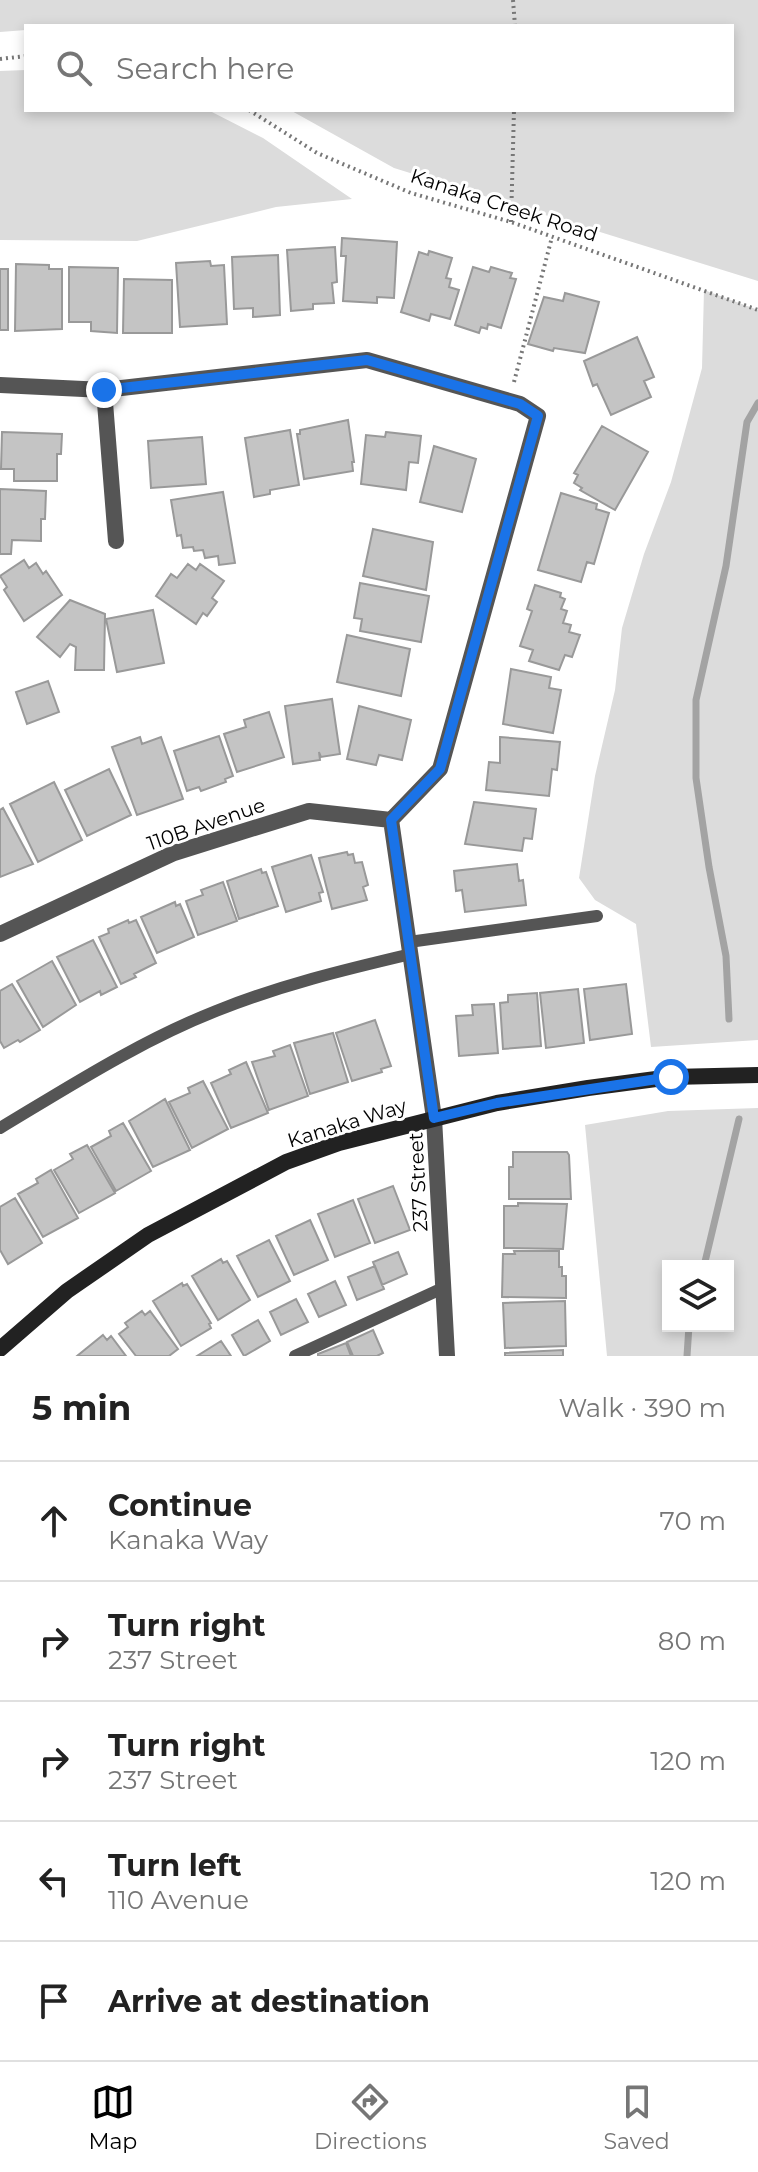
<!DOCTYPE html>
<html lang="en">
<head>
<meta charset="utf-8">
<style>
	:root { --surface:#fff; --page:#f2f2f2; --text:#222; --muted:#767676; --line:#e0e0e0; --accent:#000 }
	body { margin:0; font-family:Montserrat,sans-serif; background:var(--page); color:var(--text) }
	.controls { position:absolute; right:24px; bottom:24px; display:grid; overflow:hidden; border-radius:0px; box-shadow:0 4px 12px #0003 }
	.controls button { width:72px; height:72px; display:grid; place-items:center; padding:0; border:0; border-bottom:2px solid var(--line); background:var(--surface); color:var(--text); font:40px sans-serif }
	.stop { position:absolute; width:24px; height:24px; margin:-18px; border:6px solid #1a73e8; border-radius:50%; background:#fff }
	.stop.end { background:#1a73e8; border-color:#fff; box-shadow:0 2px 8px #0008 }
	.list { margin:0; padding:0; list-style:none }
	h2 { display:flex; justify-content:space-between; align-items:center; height:104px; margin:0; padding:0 32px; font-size:34px }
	h2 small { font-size:26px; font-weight:400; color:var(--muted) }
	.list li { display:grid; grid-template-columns:52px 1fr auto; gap:24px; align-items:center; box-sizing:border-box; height:120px; padding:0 32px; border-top:2px solid var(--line) }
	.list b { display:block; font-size:30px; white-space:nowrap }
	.list p { margin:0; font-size:26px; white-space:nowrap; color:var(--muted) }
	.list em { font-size:26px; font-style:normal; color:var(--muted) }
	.icon { flex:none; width:44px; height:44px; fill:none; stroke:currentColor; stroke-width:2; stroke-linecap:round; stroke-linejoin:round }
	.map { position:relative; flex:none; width:758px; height:1356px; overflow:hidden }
	.search { position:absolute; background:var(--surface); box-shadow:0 4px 12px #0003; left:24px; right:24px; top:24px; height:88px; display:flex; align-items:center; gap:20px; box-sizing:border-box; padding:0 28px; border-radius:0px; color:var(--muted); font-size:30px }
	.sheet { height:704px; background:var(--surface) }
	nav { display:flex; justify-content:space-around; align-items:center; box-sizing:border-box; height:112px; border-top:2px solid var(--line); background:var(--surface); font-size:22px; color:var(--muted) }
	nav a { display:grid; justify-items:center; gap:4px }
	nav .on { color:var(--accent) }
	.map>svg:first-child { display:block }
	.green { fill:#dcdcdc; fill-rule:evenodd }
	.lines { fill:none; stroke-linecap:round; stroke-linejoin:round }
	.stream { stroke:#a3a3a3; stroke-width:7 }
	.building { fill:#c4c4c4; stroke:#999; stroke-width:2 }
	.path { stroke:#777; stroke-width:4; stroke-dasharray:2 4; stroke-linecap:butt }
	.service { stroke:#555; stroke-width:12 }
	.minor { stroke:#555; stroke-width:16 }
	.secondary { stroke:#222; stroke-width:16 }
	.route { stroke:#1a73e8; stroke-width:10 }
	.labels { text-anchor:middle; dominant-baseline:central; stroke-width:6; stroke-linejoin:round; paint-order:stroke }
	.street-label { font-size:20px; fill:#000; stroke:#fff }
</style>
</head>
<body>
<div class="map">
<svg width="758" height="1356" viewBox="0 0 758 1356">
	<rect width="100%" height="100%" fill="#fff"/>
	<path class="green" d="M 0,0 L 758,0 L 758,281 L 394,168 L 290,110 L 732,110 L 732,26 L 26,26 L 26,30 L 0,32 Z
		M 26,70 L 26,110 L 208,110 L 263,138 L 352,199 L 276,207 L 137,241 L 0,240 L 0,71 Z
		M 704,290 L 758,310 L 758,1040 L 651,1047 L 636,924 L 595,900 L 579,878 L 595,776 L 615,690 L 622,628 L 644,554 L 671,482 L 702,368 Z
		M 758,1108 L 758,1356 L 607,1356 L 585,1125 L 668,1111 ZM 668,1266 L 728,1266 L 728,1326 L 668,1326 Z"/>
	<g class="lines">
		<path class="stream" d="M 729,1019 L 726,956 L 709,867 L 696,778 L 696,700 L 726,566 L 747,422 L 758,403
			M 704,1266 L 739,1119
			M 687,1356 L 689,1326"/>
	</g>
	<path class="building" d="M 342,238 L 397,242 L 394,298 L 377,297 L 377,303 L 343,301 L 346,256 L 341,256 Z
		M 335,247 L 337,282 L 332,283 L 334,303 L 313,304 L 313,309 L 291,311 L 287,250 Z
		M 429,251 L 452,258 L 446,278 L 451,279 L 449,287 L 459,290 L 450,319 L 431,314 L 429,321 L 401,312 L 419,252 L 428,255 Z
		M 278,255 L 280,315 L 253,317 L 253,308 L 234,309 L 232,257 Z
		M 210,261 L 211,266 L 224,265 L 227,324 L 180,327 L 176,263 Z
		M 16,264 L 49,265 L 49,269 L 62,269 L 62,329 L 15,331 Z
		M 69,267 L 118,268 L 117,333 L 91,331 L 91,322 L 69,322 Z
		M 473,267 L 489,272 L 491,267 L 512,273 L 510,278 L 516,279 L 501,328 L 488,324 L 487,329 L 481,327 L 479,333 L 455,325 Z
		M 0,269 L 8,269 L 8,330 L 0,330 Z
		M 124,279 L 172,280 L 172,333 L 123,333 Z
		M 565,293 L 599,302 L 585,353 L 554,348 L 553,351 L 528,344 L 544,297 L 563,301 Z
		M 637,337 L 654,377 L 644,381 L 651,397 L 611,415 L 597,384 L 593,386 L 584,361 Z
		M 348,420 L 354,462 L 352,462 L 353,471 L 304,479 L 297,434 L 300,434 L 300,430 Z
		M 602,426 L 648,452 L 615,510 L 580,490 L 582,488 L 574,483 L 578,475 L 574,473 Z
		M 290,430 L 299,485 L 270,490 L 270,494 L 254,497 L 245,438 Z
		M 2,432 L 62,434 L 61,454 L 57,454 L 57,481 L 14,481 L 14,469 L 1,469 Z
		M 386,432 L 421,436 L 418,463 L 409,462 L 406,490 L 361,484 L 366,435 L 385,437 Z
		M 202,437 L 206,484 L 151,488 L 148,441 Z
		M 434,446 L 476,459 L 462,512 L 420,502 Z
		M 0,489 L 46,491 L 45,519 L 41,519 L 41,541 L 12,540 L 11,554 L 0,554 Z
		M 223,492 L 235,563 L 219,565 L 218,556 L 205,558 L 203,550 L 194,551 L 193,547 L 183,548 L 181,535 L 177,536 L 171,500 Z
		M 561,493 L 597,504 L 596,509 L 609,513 L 594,564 L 587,562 L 581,582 L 538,570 Z
		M 373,529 L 433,542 L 426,590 L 363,576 Z
		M 24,560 L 29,568 L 36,563 L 43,574 L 46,571 L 62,595 L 24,621 L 4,590 L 7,587 L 0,576 Z
		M 188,564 L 196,570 L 200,564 L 224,581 L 212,598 L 217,602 L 207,616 L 203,613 L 196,624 L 156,596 L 171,574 L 177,578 Z
		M 360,583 L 429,596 L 421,642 L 360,631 L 362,619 L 354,618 Z
		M 535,585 L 561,593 L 560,597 L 565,599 L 561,609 L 567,611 L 563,623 L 571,625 L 569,632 L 580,635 L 572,657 L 565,655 L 559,670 L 529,661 L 533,650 L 520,646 L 532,611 L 527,609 Z
		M 70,600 L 105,614 L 104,670 L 75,670 L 76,647 L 70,644 L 60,657 L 37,637 Z
		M 153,610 L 164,663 L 117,672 L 106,619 Z
		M 347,635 L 410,649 L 401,696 L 337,682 Z
		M 511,669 L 551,677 L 549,688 L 561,690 L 553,733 L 503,724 Z
		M 48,681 L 59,712 L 27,724 L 16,692 Z
		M 332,699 L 340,754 L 321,757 L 319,752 L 320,760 L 293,764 L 285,706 Z
		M 359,706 L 411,720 L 402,760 L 379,755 L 376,765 L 347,759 Z
		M 269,712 L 284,757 L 237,772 L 224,734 L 246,727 L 244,720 Z
		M 219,736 L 233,776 L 225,779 L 226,782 L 201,791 L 199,787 L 187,791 L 174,751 Z
		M 140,737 L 142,744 L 161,737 L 183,799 L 137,815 L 112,747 Z
		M 500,737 L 560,742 L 557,770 L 552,769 L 549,796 L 486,790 L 489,762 L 500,763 Z
		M 109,769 L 131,815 L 87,836 L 65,790 Z
		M 54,782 L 82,840 L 38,862 L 10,804 Z
		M 474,802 L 536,809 L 532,839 L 524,838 L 522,851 L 465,844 Z
		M 3,808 L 33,864 L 0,877 L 0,810 Z
		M 347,852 L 348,855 L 353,854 L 355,863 L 362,862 L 368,885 L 363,887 L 367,900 L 332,909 L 319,858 Z
		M 311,855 L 323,892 L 319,893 L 321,901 L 286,912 L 272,867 Z
		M 517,864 L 519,881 L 523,880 L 526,905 L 465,912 L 462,890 L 456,891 L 454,871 Z
		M 261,869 L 262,873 L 266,872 L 278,906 L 239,919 L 227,881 Z
		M 223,882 L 237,921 L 198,935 L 186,901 L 203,895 L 201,890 Z
		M 175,902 L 176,906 L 180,904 L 194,937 L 157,953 L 141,917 Z
		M 128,920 L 129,923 L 136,920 L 156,963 L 134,974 L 136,977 L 121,984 L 99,937 L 109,933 L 108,929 Z
		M 93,940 L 117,987 L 101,995 L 100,991 L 80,1002 L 57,957 Z
		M 52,961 L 76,1005 L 43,1027 L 17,981 Z
		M 12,984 L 40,1030 L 20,1042 L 18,1040 L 4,1048 L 0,1041 L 0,991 Z
		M 626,984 L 632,1034 L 590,1040 L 584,989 Z
		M 578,989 L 584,1043 L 546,1048 L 540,993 Z
		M 537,993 L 541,1046 L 503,1049 L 500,1003 L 508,1002 L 508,995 Z
		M 494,1004 L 498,1053 L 459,1056 L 456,1016 L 473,1015 L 472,1005 Z
		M 375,1020 L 391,1066 L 381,1069 L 382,1072 L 352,1081 L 336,1033 Z
		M 333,1033 L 348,1082 L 310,1094 L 294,1043 Z
		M 290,1045 L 308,1096 L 269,1110 L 252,1062 L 275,1056 L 273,1051 Z
		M 246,1062 L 268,1113 L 231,1128 L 211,1083 L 231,1074 L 229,1070 Z
		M 203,1081 L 228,1129 L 192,1148 L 169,1102 L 190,1093 L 188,1088 Z
		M 165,1099 L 190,1150 L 153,1167 L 129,1121 Z
		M 123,1123 L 151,1171 L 116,1191 L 91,1147 L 111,1136 L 109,1131 Z
		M 87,1145 L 115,1193 L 79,1213 L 54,1170 L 73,1159 L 70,1154 Z
		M 513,1152 L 567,1152 L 569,1155 L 571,1199 L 509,1199 L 509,1167 L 513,1167 Z
		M 51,1170 L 78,1218 L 43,1237 L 18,1194 L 38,1183 L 36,1179 Z
		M 393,1186 L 410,1230 L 375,1243 L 358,1199 Z
		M 15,1198 L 42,1243 L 8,1264 L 0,1250 L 0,1207 Z
		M 353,1200 L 370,1243 L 335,1257 L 318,1214 Z
		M 518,1203 L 567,1204 L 563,1249 L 504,1248 L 504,1206 L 518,1206 Z
		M 310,1220 L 328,1260 L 294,1275 L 276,1236 Z
		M 269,1240 L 290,1281 L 258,1297 L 237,1256 Z
		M 514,1251 L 559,1251 L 559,1267 L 562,1267 L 562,1276 L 566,1276 L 566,1298 L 502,1297 L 503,1254 L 515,1254 Z
		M 398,1252 L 407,1274 L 382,1285 L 373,1262 Z
		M 221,1259 L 223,1263 L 227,1261 L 250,1300 L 218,1320 L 192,1276 Z
		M 375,1266 L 384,1289 L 357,1300 L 348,1277 Z
		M 335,1281 L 346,1305 L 319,1317 L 308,1294 Z
		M 182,1283 L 183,1286 L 187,1284 L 211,1323 L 209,1324 L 211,1328 L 181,1346 L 153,1301 Z
		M 296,1299 L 308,1322 L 281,1335 L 270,1312 Z
		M 565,1301 L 566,1346 L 505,1348 L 503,1303 Z
		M 142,1311 L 145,1315 L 150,1311 L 178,1349 L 169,1356 L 136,1356 L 119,1334 L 128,1327 L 125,1323 Z
		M 258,1320 L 270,1341 L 244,1356 L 232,1335 Z
		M 373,1330 L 383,1353 L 377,1356 L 353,1356 L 347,1342 Z
		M 103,1335 L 107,1340 L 111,1336 L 126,1356 L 77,1356 Z
		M 221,1341 L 231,1356 L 197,1356 Z
		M 346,1343 L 351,1356 L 318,1356 L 318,1354 Z
		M 563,1350 L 563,1356 L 505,1356 L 505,1353 Z"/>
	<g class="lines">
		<path class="path" d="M 513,0 L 515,26
			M 0,59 L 26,56
			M 249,110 L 317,153 L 411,193 L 511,222 L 758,310
			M 511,222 L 514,110
			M 514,382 L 552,237"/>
		<path class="service" d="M 409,942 L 597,916
			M 0,1128 C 70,1086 140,1041 216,1011 C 281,985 343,970 411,954
			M 295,1356 L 443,1288"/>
		<path class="minor" d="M 0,385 L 104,390 L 367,360 L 520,404 L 538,416 L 440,769 L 391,820
			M 104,390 L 116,541
			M 391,820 L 434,1118 L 447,1356
			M 0,934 L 174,853 L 309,811 L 391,820"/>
		<path class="secondary" d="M 0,1349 L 67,1291 L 148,1235 L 286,1162 L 339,1143 L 497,1103 L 588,1088 L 671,1077 L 758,1075"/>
	</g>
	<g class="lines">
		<path class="route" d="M 104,390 L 367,360 L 520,404 L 538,416 L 440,769 L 391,820 L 434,1118 L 497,1103 L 671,1077"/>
	</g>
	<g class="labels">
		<g class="street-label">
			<text transform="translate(504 205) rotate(18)">Kanaka Creek Road</text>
			<text transform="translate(206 824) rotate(-19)">110B Avenue</text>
			<text transform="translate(347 1123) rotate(-17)">Kanaka Way</text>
			<text transform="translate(418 1182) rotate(-93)">237 Street</text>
		</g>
	</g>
</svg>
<div class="controls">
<button><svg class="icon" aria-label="layers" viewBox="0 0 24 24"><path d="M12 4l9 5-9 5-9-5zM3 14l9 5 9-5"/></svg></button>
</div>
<div class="stop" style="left:671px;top:1077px"></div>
<div class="stop end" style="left:104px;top:390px"></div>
<div class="search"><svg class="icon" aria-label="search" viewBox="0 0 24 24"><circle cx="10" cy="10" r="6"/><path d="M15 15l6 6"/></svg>Search here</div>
</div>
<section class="sheet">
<h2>5 min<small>Walk · 390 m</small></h2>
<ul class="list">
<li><svg class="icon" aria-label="ahead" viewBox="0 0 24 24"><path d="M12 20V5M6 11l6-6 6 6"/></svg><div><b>Continue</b><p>Kanaka Way</p></div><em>70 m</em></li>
<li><svg class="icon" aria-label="right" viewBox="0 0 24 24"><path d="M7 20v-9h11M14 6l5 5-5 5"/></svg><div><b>Turn right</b><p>237 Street</p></div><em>80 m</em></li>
<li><svg class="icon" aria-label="right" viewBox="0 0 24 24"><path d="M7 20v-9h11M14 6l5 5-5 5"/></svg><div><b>Turn right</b><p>237 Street</p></div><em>120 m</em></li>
<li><svg class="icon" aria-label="left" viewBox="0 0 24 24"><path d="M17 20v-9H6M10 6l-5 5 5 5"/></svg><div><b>Turn left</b><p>110 Avenue</p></div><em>120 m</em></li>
<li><svg class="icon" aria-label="arrive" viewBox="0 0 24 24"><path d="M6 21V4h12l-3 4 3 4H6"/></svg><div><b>Arrive at destination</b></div></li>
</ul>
</section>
<nav>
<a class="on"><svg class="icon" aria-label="map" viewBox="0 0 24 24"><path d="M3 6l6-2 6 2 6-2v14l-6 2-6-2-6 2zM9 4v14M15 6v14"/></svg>Map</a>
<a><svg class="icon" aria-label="directions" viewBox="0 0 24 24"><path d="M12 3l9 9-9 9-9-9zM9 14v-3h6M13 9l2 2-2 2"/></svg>Directions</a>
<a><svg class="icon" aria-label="saved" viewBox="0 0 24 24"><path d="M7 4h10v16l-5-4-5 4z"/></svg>Saved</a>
</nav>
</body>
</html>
